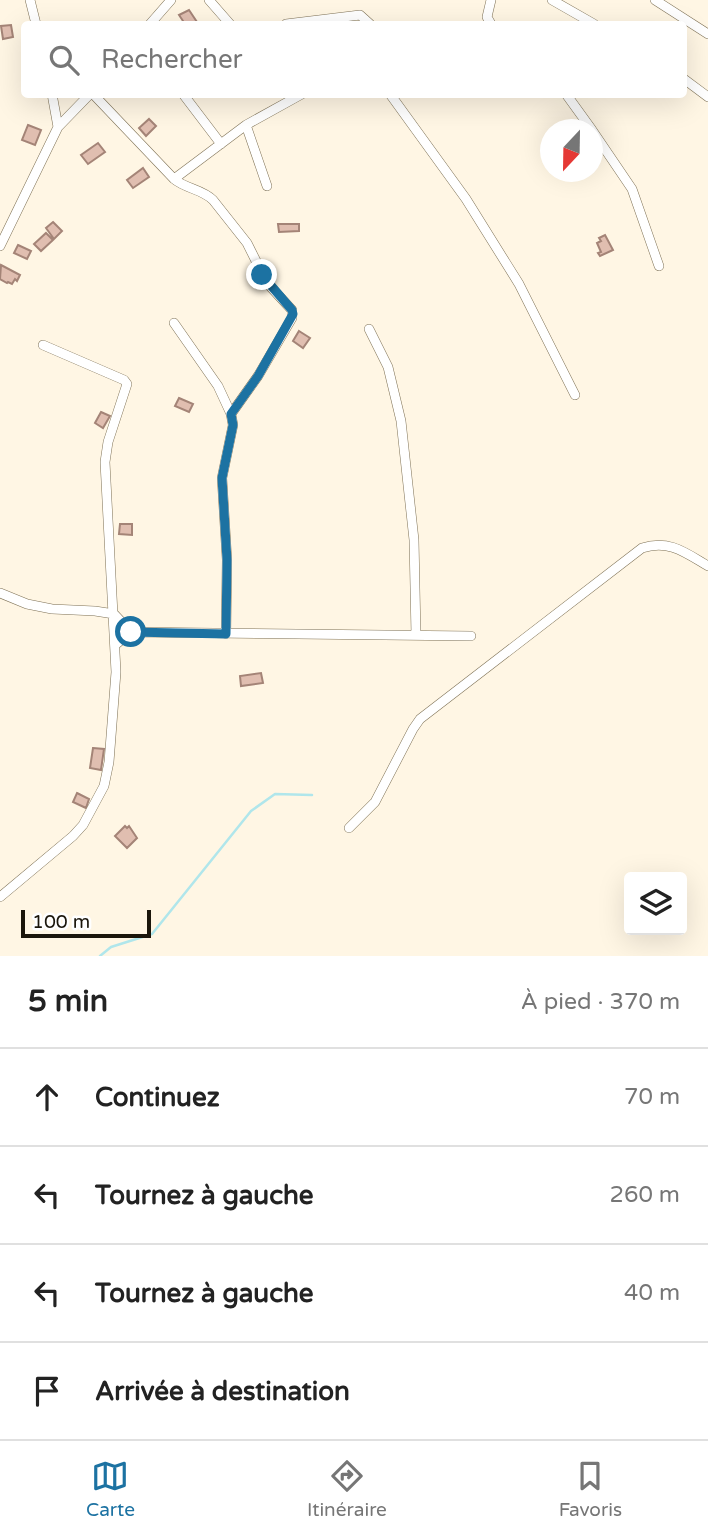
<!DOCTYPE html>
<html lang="fr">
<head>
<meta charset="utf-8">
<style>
	:root { --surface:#fff; --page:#f6f6f6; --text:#222; --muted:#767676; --line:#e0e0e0; --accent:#1c72a2 }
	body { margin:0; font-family:"Varela Round",sans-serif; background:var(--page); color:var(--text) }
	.controls { position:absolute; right:21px; bottom:21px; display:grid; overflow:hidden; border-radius:7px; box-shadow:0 7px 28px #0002 }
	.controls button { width:63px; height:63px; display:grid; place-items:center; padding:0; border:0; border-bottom:2px solid var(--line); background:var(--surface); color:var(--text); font:35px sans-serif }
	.compass { position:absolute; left:540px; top:119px; width:63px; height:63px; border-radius:50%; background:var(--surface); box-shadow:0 7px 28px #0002; rotate:202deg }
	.scale { position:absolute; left:21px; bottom:18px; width:130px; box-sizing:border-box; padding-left:7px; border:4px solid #1b160b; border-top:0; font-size:19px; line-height:24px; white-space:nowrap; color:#1b160b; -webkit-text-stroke:5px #fff; paint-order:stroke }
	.stop { position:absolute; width:21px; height:21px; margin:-16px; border:5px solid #1c72a2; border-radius:50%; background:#fff }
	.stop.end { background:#1c72a2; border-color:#fff; box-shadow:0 2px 7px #0008 }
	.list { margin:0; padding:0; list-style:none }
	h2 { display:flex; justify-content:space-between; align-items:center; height:91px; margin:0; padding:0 28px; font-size:30px }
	h2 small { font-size:23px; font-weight:400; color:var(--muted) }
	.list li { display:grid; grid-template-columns:46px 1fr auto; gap:21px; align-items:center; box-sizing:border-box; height:98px; padding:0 28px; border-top:2px solid var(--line) }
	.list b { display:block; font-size:26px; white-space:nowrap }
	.list em { font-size:23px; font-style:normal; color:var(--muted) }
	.icon { flex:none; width:38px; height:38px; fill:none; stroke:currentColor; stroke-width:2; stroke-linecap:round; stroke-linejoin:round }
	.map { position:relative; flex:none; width:708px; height:956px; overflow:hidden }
	.search { position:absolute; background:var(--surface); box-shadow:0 7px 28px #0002; left:21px; right:21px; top:21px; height:77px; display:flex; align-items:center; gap:18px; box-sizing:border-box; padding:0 24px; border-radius:7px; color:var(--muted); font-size:26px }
	.sheet { height:483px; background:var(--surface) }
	nav { display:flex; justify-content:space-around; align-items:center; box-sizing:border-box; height:98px; border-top:2px solid var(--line); background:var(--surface); font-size:19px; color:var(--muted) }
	nav a { display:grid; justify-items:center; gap:4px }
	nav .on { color:var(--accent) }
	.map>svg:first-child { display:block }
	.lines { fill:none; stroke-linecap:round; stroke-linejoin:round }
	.stream { stroke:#b0e6eb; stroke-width:2.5 }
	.building { fill:#e0beb0; stroke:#a48477; stroke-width:2 }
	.minor-casing { stroke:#7f7256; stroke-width:10 }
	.minor { stroke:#fff; stroke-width:9 }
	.route { stroke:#1c72a2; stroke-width:9 }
</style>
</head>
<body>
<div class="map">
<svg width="708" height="956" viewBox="0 0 708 956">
	<rect width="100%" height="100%" fill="#fff6e4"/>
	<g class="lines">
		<path class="stream" d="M 100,956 L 111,947 L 152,934 L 251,811 L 275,794 L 312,795"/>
	</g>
	<path class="building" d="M 189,10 L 197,22 L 185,24 L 179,15 Z
		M 11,25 L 13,37 L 3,39 L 1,26 Z
		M 149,119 L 156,126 L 146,136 L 139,128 Z
		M 28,125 L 41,130 L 35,145 L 22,140 Z
		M 98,143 L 105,152 L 88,164 L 81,155 Z
		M 143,168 L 149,177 L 133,188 L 127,180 Z
		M 53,222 L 62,231 L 54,239 L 46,228 Z
		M 278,224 L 299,224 L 299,231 L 279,232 Z
		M 46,233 L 53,240 L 41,251 L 34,244 Z
		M 605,235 L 613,250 L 600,256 L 598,253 L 601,252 L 597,243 L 601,241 L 599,238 Z
		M 18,245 L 31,251 L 27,259 L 14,253 Z
		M 1,265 L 20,275 L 17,281 L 15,279 L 12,284 L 8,282 L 7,283 L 0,279 Z
		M 299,331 L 310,338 L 303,348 L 293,341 Z
		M 179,398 L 193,404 L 189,412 L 175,406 Z
		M 101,412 L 110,416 L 103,428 L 95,423 Z
		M 120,524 L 132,524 L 132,535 L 119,534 Z
		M 261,673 L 263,683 L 241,686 L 240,676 Z
		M 93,748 L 104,749 L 101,770 L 90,768 Z
		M 77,793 L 89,799 L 86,808 L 73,802 Z
		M 125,826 L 127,828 L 129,826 L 137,838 L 127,848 L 115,836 Z"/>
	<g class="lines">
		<defs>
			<path id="minor" d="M 30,0 L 36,24
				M 209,0 L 230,24
				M 552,0 L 594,24
				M 655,0 L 708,34
				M 150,24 L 171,0
				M 286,24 L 360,15 L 370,24
				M 491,24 L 487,17 L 491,0
				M 684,79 L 708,97
				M 52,94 L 58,127
				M 93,94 L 174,179 C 186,189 202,189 213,200 L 247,243 L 267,283 L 292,310 L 292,318 L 258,376 L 231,414
				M 183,94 L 221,144
				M 390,94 L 466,199 L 519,284 L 575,395
				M 566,94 L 592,130
				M 246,125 L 267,186
				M 592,130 L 632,189 L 659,266
				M 174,179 L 246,125 L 302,94
				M 0,246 L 58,127 L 90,94
				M 174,323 L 218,386 L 231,414 L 233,425 L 222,478 L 227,560 L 226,634
				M 369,329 L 388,367 L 401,421 L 414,540 L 416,635
				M 0,593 L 27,604 L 52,609 L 95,611 L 114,614 L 131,632
				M 115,645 L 131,632 L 471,636
				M 349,828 L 375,802 L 413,729 L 420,719 L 642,548 C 669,539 686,553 708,566
				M 0,897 L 73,836 L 83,825 L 104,786 L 109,762 L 116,672 L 105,462 L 108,442 L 127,384 L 124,380 L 43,345"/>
		</defs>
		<use href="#minor" class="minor-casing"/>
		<use href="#minor" class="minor"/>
	</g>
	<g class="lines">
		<path class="route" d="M 131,632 L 226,634 L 227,560 L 222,478 L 233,425 L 231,414 L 258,376 L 293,314 L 292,310 L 262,275"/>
	</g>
</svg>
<div class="controls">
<button><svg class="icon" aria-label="layers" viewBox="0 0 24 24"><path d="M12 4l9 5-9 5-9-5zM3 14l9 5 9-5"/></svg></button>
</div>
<svg class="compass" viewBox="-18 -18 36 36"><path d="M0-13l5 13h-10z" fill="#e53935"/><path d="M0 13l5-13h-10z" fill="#767676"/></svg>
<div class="scale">100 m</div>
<div class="stop" style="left:131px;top:632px"></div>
<div class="stop end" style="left:262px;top:275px"></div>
<div class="search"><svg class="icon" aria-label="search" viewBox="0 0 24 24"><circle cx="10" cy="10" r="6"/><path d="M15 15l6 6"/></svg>Rechercher</div>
</div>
<section class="sheet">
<h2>5 min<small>À pied · 370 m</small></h2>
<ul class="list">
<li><svg class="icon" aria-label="ahead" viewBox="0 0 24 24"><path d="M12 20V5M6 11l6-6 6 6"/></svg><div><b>Continuez</b></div><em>70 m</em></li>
<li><svg class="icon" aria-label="left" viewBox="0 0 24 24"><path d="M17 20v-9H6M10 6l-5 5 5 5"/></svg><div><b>Tournez à gauche</b></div><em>260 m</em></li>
<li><svg class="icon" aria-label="left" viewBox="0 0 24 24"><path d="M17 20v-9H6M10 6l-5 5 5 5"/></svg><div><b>Tournez à gauche</b></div><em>40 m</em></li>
<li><svg class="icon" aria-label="arrive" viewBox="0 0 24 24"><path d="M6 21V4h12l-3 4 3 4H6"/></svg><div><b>Arrivée à destination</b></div></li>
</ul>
</section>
<nav>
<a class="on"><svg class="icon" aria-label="map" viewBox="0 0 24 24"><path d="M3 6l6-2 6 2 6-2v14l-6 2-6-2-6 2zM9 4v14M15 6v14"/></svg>Carte</a>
<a><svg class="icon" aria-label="directions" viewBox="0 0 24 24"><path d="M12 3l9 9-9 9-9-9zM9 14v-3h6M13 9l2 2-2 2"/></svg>Itinéraire</a>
<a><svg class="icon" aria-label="saved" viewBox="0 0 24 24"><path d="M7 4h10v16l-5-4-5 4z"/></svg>Favoris</a>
</nav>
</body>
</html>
